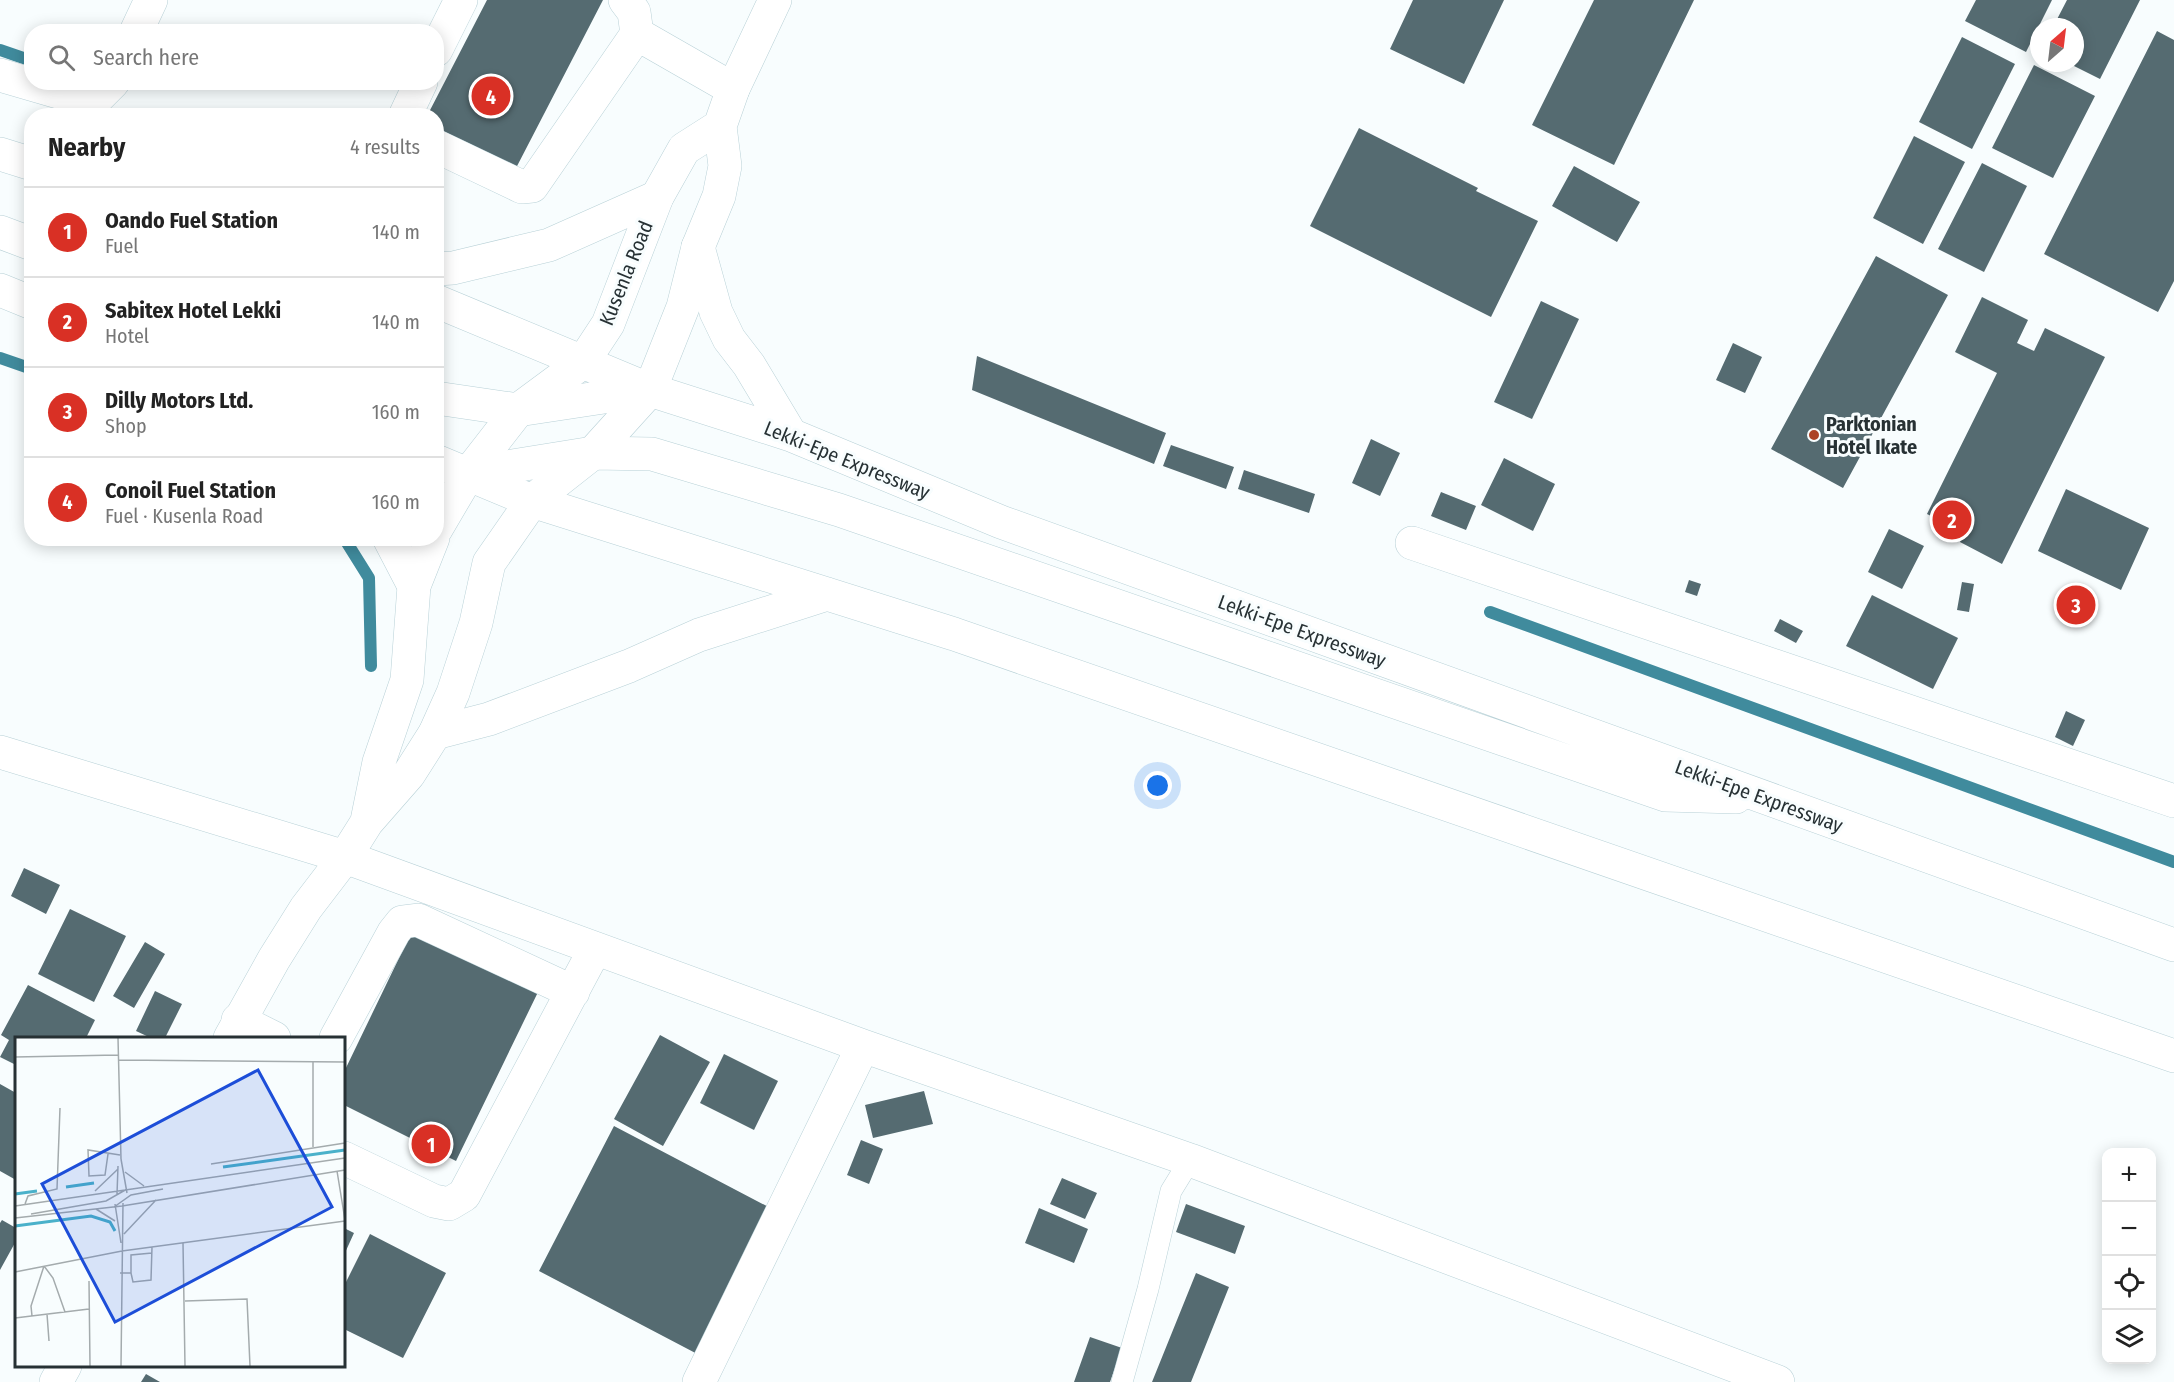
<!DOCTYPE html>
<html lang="en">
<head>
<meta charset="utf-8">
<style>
	:root { --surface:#fff; --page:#f6f6f6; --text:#222; --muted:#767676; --line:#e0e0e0; --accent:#d93025 }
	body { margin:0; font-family:"Fira Sans Condensed",sans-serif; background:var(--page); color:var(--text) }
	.controls { position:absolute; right:18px; bottom:18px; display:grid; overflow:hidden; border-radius:12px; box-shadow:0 3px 15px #0003 }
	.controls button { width:54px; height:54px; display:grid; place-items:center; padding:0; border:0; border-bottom:2px solid var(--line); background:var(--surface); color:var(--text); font:30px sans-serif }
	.compass { position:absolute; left:2030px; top:18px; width:54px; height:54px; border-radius:50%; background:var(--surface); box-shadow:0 3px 15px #0003; rotate:28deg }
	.you { position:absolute; left:1158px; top:786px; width:21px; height:21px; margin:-15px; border:4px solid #fff; border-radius:50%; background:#1a73e8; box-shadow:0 0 0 9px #1a73e833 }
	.badge { display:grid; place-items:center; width:39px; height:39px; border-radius:50%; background:var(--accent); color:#fff; font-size:20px; font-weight:700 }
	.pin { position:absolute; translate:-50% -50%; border:3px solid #fff; box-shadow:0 2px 6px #0006 }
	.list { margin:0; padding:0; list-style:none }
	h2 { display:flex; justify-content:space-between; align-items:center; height:78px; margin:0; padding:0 24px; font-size:26px }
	h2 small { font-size:20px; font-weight:400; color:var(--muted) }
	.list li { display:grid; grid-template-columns:39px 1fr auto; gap:18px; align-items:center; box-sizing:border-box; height:90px; padding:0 24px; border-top:2px solid var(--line) }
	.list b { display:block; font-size:22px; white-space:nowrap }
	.list p { margin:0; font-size:20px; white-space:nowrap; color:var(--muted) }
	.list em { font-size:20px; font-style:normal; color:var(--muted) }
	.icon { flex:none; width:33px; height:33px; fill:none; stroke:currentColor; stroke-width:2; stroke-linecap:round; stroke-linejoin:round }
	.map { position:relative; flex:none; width:2174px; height:1382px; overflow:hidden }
	.search { position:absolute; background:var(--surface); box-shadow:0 3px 15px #0003; left:24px; top:24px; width:420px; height:66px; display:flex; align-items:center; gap:15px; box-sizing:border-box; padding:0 21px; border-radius:24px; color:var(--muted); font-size:22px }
	.panel { position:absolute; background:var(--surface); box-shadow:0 3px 15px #0003; left:24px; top:108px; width:420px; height:438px; border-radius:24px }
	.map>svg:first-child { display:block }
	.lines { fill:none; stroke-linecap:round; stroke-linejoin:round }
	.stream { stroke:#408b9d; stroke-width:12 }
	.building { fill:#556b71 }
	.lane-casing { stroke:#b8d1d7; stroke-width:22 }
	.street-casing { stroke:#b8d1d7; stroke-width:34 }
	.secondary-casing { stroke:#b8d1d7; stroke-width:34 }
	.highway-casing { stroke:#b8d1d7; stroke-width:34 }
	.lane { stroke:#fff; stroke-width:21 }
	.street { stroke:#fff; stroke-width:33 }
	.secondary { stroke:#fff; stroke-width:33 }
	.highway { stroke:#fff; stroke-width:33 }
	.poi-dot { fill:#ac4326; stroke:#f8fdfe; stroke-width:2 }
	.labels { text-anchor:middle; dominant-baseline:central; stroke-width:6; stroke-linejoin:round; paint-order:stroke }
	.street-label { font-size:20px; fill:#273134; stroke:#f8fdfe }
	.poi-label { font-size:20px; font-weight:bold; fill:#273134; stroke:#f8fdfe; text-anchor:start }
	.inset-river { fill:none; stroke:#4ab1ca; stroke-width:3 }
	.inset-road { fill:none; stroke:#a4abad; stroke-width:1.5 }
	.view { fill:#1d4ed8; fill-opacity:0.15; stroke:#1d4ed8; stroke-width:3 }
	.inset-edge { fill:none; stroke:#273134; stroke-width:3 }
</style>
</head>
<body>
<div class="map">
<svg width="2174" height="1382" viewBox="0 0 2174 1382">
	<rect width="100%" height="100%" fill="#f8fdfe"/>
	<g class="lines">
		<path class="stream" d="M 0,50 L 32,61
			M 174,115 L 177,116
			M 0,358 L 32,369
			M 344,538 L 369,578 L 371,666
			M 1490,612 L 2174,862"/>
	</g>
	<path class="building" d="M 487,0 L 603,0 L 515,170 L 436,130 L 436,116 L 427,116 Z
		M 1413,0 L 1504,0 L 1464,84 L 1390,49 Z
		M 1594,0 L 1694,0 L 1614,165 L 1532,125 Z
		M 1976,0 L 2052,0 L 2026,52 L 1965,21 Z
		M 2067,0 L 2140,0 L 2100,79 L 2068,63 L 2075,63 L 2075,27 L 2053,27 Z
		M 2157,31 L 2174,40 L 2174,281 L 2158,312 L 2044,254 Z
		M 1962,37 L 2015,64 L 1972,149 L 1919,122 Z
		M 2034,65 L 2095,96 L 2053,178 L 1992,148 Z
		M 1359,128 L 1478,188 L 1476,191 L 1538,221 L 1491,317 L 1310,226 Z
		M 1914,136 L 1965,162 L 1923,244 L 1873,218 Z
		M 1982,163 L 2027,186 L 1984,272 L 1938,249 Z
		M 1574,166 L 1640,202 L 1617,242 L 1552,206 Z
		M 1876,256 L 1948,295 L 1843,488 L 1771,449 Z
		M 1982,297 L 2028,320 L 2017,343 L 2034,351 L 2045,328 L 2105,357 L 2002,564 L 1960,542 L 1964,532 L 1927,514 L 1997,373 L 1955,352 Z
		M 1541,301 L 1579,319 L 1532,419 L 1494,402 Z
		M 1733,343 L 1762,357 L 1745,393 L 1716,380 Z
		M 977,356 L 1166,433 L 1154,464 L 972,390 Z
		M 1371,439 L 1400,453 L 1380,496 L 1352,483 Z
		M 1171,445 L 1234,467 L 1226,489 L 1163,466 Z
		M 1504,458 L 1555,484 L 1533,531 L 1481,505 Z
		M 1244,470 L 1315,494 L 1309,513 L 1238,489 Z
		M 2066,489 L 2149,528 L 2121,590 L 2038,551 Z
		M 1441,492 L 1476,506 L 1466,530 L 1431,516 Z
		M 1889,529 L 1924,546 L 1902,589 L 1868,572 Z
		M 1689,580 L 1701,584 L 1697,596 L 1685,592 Z
		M 1962,582 L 1974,584 L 1969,612 L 1957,610 Z
		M 1872,595 L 1958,638 L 1933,689 L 1846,646 Z
		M 1780,619 L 1803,631 L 1796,643 L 1774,631 Z
		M 2066,711 L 2085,720 L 2073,746 L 2055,737 Z
		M 24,868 L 60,885 L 46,914 L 11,896 Z
		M 70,909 L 126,936 L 94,1002 L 38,974 Z
		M 413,929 L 539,990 L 456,1161 L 344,1105 L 344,1072 Z
		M 145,942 L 165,954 L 134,1008 L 113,996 Z
		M 28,985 L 95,1020 L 86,1038 L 16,1038 L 16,1065 L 0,1057 L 9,1040 L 1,1035 Z
		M 155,991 L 182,1004 L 165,1038 L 151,1038 L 136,1031 Z
		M 660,1035 L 710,1062 L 663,1146 L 614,1119 Z
		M 724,1054 L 778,1081 L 754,1130 L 700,1103 Z
		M 0,1084 L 16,1093 L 16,1180 L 0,1171 Z
		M 924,1091 L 933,1124 L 873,1138 L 865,1105 Z
		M 614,1126 L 778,1212 L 703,1357 L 539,1271 Z
		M 861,1140 L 883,1149 L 869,1184 L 847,1175 Z
		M 1062,1178 L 1097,1193 L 1085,1219 L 1050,1204 Z
		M 1186,1204 L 1245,1226 L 1235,1254 L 1176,1232 Z
		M 1039,1208 L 1088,1229 L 1074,1263 L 1025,1243 Z
		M 2,1220 L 16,1228 L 16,1241 L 0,1270 L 0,1223 Z
		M 344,1228 L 354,1233 L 344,1255 Z
		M 370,1234 L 446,1273 L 403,1358 L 344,1329 L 344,1286 Z
		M 1196,1273 L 1229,1287 L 1191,1382 L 1152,1382 Z
		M 1090,1337 L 1122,1348 L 1110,1382 L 1074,1382 Z
		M 146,1374 L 160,1382 L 141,1382 Z"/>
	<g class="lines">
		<defs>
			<path id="lane" d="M 1122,1382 L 1148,1289 L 1171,1191 L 1190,1160"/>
			<path id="street" d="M 136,32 L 151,0
				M 637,34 L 733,89
				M 436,50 L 461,0
				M 0,75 L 82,99 L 98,97 L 113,82
				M 405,116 L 421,82
				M 436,146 L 522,187 L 532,186 L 637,34 L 634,12 L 625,0
				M 1412,543 L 2174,801
				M 0,752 L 345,857 L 863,1046 L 1190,1160 L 1778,1382
				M 238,1020 L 274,1038
				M 336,1038 L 394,932 L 402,922 L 418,920 L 573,992
				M 344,1158 L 434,1201 L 449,1204 L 464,1195 L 595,949
				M 699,1382 L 863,1046"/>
			<path id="secondary" d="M 436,529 L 469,473 L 518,410 L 583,362 L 608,324 L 657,197 L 684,149 L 720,126
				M 367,821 L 379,762 L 407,680 L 414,586 L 433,538
				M 230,1038 L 274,959 L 306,908 L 345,857 L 367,822 L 409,774 L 435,733 L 453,693 L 476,623 L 489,563 L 532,501 L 593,453 L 650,390 L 683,307 L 698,247 L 719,196 L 725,166 L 720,126 L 733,89 L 775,0
				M 56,1382 L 65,1366"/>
			<path id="highway" d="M 0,154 L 32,164
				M 0,232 L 32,244
				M 698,247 L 716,312 L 729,339 L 749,365 L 791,435
				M 436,269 L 453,268 L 549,245 L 657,197
				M 0,290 L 32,303
				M 436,301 L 650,390 L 791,435 L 1001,522 L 2174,945
				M 436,398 L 518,410 L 650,390
				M 436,461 L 532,501 L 954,634 L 2174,1056
				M 469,473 L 593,453 L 652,454 L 839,510 L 1665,795 L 1736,797
				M 389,538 L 414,586
				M 435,733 L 489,719 L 629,666 L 699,635 L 827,594"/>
		</defs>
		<use href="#lane" class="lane-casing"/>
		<use href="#street" class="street-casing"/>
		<use href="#secondary" class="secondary-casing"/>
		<use href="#highway" class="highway-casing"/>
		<use href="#lane" class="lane"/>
		<use href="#street" class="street"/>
		<use href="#secondary" class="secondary"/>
		<use href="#highway" class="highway"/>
	</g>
	<circle class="poi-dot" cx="1814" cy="435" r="6"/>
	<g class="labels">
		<g class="street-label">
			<text transform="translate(626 273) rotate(-68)">Kusenla Road</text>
			<text transform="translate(847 460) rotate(22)">Lekki-Epe Expressway</text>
			<text transform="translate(1302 631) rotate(20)">Lekki-Epe Expressway</text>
			<text transform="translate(1759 796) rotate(20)">Lekki-Epe Expressway</text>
		</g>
		<g class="poi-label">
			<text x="1826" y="424">Parktonian<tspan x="1826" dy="23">Hotel Ikate</tspan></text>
		</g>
	</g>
	<g transform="translate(15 1037)">
		<rect width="330" height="330" fill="#f8fdfe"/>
		<path class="inset-river" d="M 208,130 L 330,113M 51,150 L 79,146M 0,157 L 22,154M 0,189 L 76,179 L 95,185 L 100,194"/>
		<path class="inset-road" d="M 103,1 L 106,122M 0,20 L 103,18M 103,23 L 330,25M 298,110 L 298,24M 93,117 L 90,138 L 74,139 L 73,113 L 105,118M 106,122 L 112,156M 196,127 L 330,106M 322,134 L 330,183M 110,135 L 129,149M 80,154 L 103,132M 102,157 L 103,129M 10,167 L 13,159 L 42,152 L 45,71M 100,167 L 106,206M 0,169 L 330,121M 99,170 L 116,158 L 148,152M 81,172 L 100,184M 16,177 L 91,164 L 112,152M 0,181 L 107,169 L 330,133M 109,197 L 141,163M 168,206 L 170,329M 29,229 L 38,241 L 50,275M 0,235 L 107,214 L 330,184M 105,236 L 116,236 L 118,245 L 136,243 L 137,210M 116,236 L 116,218 L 137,216M 74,244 L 75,329M 170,264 L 232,262 L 235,329M 32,277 L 34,304M 17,279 L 16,269 L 29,229M 0,281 L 74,272M 106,329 L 108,166"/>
		<path class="view" d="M 243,33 L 317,170 L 100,285 L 27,147 Z"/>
		<rect width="330" height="330" class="inset-edge"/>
	</g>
</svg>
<div class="controls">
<button>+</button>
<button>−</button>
<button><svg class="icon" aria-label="locate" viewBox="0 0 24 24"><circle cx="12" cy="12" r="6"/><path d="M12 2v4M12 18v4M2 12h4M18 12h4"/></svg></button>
<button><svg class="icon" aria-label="layers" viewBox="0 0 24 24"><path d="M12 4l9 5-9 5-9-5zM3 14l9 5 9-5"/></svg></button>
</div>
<svg class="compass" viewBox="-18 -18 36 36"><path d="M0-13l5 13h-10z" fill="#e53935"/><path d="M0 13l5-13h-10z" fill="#767676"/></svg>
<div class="you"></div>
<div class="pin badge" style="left:431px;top:1144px">1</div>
<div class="pin badge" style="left:1952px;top:520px">2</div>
<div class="pin badge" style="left:2076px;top:605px">3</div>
<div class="pin badge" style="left:491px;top:96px">4</div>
<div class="search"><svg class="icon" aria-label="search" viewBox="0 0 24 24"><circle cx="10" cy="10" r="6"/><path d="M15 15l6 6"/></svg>Search here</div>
<section class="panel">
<h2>Nearby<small>4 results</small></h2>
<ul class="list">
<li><span class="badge">1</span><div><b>Oando Fuel Station</b><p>Fuel</p></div><em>140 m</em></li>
<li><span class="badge">2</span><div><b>Sabitex Hotel Lekki</b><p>Hotel</p></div><em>140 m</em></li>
<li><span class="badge">3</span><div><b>Dilly Motors Ltd.</b><p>Shop</p></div><em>160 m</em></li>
<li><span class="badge">4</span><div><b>Conoil Fuel Station</b><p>Fuel · Kusenla Road</p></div><em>160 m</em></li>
</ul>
</section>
</div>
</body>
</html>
